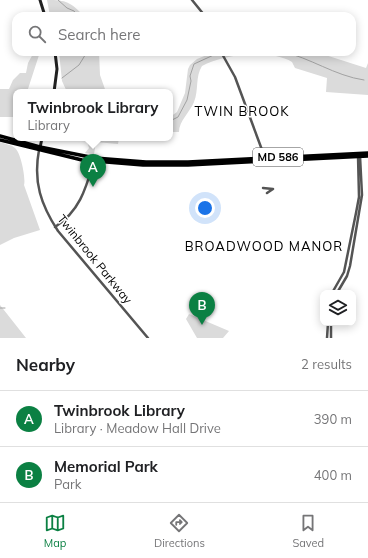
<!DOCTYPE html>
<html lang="en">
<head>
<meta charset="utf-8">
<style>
	:root { --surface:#fff; --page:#f6f6f6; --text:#202124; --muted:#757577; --line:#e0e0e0; --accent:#0b8043 }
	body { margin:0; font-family:Mulish,sans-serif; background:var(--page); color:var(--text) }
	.controls { position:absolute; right:12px; bottom:12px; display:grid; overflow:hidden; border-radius:8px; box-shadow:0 2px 10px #0003 }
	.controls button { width:36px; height:36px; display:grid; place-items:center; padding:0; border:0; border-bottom:1px solid var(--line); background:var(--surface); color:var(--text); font:20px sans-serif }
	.you { position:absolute; left:205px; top:208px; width:14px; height:14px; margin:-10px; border:3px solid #fff; border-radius:50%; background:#1a73e8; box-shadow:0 0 0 6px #1a73e833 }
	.badge { display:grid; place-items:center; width:26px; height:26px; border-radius:50%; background:var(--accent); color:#fff; font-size:13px; font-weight:700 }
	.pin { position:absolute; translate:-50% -33px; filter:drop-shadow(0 1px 2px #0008) }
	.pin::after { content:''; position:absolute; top:21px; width:14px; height:12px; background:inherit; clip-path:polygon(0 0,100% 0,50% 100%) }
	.popup { position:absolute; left:13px; top:89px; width:160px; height:52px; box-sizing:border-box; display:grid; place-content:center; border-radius:8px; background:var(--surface); filter:drop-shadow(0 1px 3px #0005); font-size:13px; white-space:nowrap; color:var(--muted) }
	.popup b { font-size:15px; color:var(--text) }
	.popup::after { content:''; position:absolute; left:50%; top:100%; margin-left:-8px; border:8px solid transparent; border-top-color:var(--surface) }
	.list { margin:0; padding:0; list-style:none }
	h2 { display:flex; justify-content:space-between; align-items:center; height:52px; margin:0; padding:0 16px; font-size:17px }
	h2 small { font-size:13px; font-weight:400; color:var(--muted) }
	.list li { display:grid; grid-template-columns:26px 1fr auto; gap:12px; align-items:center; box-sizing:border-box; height:56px; padding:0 16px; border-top:1px solid var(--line) }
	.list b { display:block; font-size:15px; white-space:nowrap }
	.list p { margin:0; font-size:13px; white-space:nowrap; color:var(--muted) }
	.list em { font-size:13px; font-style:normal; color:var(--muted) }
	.icon { flex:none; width:22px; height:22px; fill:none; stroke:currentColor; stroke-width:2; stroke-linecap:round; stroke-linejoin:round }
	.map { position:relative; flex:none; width:368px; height:338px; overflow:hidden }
	.search { position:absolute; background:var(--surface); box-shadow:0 2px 10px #0003; left:12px; right:12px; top:12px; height:44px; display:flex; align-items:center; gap:10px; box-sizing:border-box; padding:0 14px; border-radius:12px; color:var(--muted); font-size:15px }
	.sheet { height:164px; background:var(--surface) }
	nav { display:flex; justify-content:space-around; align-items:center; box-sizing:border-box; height:56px; border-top:1px solid var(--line); background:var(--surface); font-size:11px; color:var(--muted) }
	nav a { display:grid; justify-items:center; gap:2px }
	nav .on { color:var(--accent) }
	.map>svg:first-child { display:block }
	.green { fill:#dbdbdb }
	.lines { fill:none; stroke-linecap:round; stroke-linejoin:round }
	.stream { stroke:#a2a2a2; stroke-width:1 }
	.tertiary { stroke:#545454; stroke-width:2.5 }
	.secondary { stroke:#212121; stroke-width:3 }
	.primary { stroke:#000; stroke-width:3.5 }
	.labels { text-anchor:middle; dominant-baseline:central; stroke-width:3; stroke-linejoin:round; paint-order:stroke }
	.shield { fill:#fff; stroke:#4c4c4c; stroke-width:1 }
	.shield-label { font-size:11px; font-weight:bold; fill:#000 }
	.street-label { font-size:12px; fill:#000; stroke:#fff }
	.neighbourhood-label { font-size:13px; letter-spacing:1px; fill:#000; stroke:#fff }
</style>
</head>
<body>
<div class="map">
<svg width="368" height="338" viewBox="0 0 368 338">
	<rect width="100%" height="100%" fill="#fff"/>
	<path class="green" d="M 47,0 C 67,0 70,2 84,16 L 50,16 Z
		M 34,52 L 40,52 L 27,92 L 24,92 L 24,89 L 23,92 L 16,92 L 16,117 L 0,117 L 0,89 L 9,89 L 13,80 L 20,73 L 26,73 L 28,63 Z
		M 59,52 L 99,52 L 100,75 L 106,92 L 67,92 L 62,81 Z
		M 214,52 L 316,52 L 366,68 L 368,63 L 368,95 L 326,92 L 327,78 L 295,68 L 292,62 C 271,49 223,54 202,66 C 195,77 199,90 194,102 C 190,112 179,121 179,132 L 170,132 L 170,117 L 177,112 L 185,93 L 188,69 L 190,65 L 197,59 Z
		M 86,138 L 119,138 L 118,144 L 96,142 L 94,154 L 85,153 L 89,148 Z
		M 0,142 C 5,144 12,145 15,148 C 21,153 26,179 24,185 L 40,230 L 14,238 L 0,245 Z
		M 0,305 L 26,338 L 0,338 Z
		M 189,314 L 229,331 L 223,338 L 197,338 L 186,319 Z"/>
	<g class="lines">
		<path class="stream" d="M 58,0 L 67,8 L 74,11 L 78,16
			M 283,52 C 309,57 335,76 364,80
			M 62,78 L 79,65 L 87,52
			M 170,121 L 178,117 L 187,100 L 191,81 L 190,76 L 194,64 L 218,53
			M 0,308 L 5,308"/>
		<path class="tertiary" d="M 192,0 L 205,16
			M 221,52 L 235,77 L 265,158
			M 39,150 C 33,182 41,205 58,231 L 148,338
			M 263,188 L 273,189
			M 267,193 L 273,189
			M 55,227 C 80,211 86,188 94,161
			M 332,293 L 344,272 L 356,213 L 359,197 L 358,156
			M 337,293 L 347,276 L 350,266 L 362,195 L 360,156
			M 327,338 L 328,323
			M 331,338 L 331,323"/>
		<path class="secondary" d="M 40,0 L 45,16
			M 54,92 L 57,69 L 55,52
			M 40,148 L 42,138"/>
		<path class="primary" d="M 0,136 L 40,147 L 95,158 L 146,162 L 188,162 L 368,153
			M 0,140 L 82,160 L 143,165 L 188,165 L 368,156"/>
	</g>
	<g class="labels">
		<rect class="shield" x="253" y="148" width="50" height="18" rx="3"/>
		<g class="shield-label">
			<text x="278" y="157">MD 586</text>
		</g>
		<g class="street-label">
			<text transform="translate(95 259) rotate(51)">Twinbrook Parkway</text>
		</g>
		<g class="neighbourhood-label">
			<text x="242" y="111">TWIN BROOK</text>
			<text x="264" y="246">BROADWOOD MANOR</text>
		</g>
	</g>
</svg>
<div class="controls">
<button><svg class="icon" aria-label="layers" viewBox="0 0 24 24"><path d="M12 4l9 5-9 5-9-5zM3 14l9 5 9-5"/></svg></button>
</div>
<div class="you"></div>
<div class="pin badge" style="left:93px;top:187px">A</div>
<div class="popup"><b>Twinbrook Library</b>Library</div>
<div class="pin badge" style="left:202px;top:325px">B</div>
<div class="search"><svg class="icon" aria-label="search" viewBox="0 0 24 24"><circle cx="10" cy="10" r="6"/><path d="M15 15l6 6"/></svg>Search here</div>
</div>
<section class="sheet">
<h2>Nearby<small>2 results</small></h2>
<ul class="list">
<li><span class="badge">A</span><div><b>Twinbrook Library</b><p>Library · Meadow Hall Drive</p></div><em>390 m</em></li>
<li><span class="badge">B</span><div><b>Memorial Park</b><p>Park</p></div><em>400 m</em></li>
</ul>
</section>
<nav>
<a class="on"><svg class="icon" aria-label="map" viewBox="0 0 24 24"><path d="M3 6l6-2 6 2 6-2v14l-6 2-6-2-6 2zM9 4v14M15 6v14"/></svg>Map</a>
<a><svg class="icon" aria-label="directions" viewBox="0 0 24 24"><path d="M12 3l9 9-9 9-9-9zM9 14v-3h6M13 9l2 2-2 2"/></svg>Directions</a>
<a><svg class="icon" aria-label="saved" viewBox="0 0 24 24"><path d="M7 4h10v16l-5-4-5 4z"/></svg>Saved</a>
</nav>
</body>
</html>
